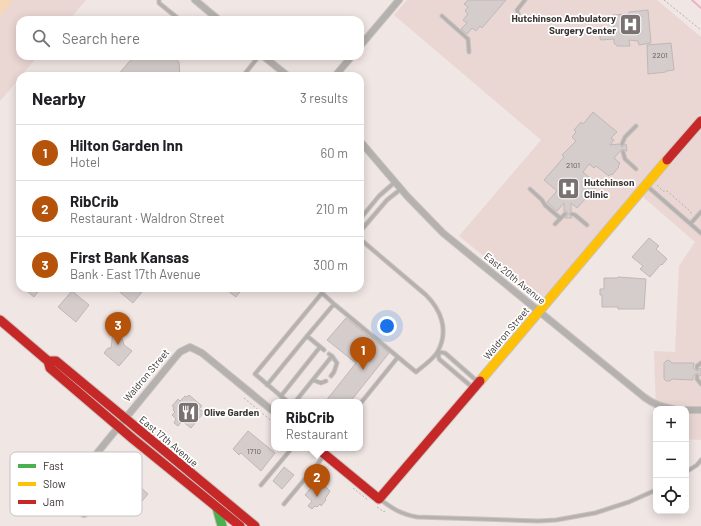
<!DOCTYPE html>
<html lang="en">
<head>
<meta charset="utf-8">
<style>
	:root { --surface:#fff; --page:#f6f6f6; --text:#202124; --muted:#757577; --line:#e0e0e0; --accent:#b45309 }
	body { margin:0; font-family:Barlow,sans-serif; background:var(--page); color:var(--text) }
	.controls { position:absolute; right:12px; bottom:12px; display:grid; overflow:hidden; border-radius:8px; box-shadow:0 2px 10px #0003 }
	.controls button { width:36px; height:36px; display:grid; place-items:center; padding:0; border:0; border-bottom:1px solid var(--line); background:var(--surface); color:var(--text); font:20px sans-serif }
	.you { position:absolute; left:387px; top:326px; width:14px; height:14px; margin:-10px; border:3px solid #fff; border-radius:50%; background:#1a73e8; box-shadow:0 0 0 6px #1a73e833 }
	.badge { display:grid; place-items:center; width:26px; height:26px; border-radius:50%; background:var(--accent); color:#fff; font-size:13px; font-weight:700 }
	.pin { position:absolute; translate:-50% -33px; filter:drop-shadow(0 1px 2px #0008) }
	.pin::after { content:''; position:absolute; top:21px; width:14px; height:12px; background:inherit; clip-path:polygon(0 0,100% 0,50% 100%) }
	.popup { position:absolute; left:271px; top:399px; width:92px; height:52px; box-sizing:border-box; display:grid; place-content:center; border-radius:8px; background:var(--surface); filter:drop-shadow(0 1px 3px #0005); font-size:13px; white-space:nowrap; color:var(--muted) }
	.popup b { font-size:15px; color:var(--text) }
	.popup::after { content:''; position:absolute; left:50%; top:100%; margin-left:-8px; border:8px solid transparent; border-top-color:var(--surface) }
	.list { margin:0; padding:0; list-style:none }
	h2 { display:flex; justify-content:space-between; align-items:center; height:52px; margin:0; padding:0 16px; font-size:17px }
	h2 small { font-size:13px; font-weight:400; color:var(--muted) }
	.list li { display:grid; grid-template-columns:26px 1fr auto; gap:12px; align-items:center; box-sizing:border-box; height:56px; padding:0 16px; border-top:1px solid var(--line) }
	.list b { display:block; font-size:15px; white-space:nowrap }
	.list p { margin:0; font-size:13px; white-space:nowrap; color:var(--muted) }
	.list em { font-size:13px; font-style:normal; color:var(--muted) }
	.icon { flex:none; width:22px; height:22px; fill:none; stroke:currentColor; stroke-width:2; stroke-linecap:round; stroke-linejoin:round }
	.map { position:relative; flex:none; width:701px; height:526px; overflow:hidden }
	.search { position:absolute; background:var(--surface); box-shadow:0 2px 10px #0003; left:16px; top:16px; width:348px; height:44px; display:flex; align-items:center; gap:10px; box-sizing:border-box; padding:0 14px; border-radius:12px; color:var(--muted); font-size:15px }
	.panel { position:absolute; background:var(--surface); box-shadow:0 2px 10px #0003; left:16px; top:72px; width:348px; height:220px; border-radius:12px }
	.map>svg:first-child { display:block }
	.built { fill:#ead7d3 }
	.green { fill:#f6d7b6 }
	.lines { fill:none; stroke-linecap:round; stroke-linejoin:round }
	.stream { stroke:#f0b0c7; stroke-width:2 }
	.building { fill:#d5cdcc; stroke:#bfb8b7 }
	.lane-casing { stroke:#cbc3c1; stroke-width:5 }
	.street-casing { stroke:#cbc3c1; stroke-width:8 }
	.fast-casing { stroke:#cbc3c1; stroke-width:11 }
	.slow-casing { stroke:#cbc3c1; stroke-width:11 }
	.jam-casing { stroke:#cbc3c1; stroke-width:11 }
	.path { stroke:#b5b1af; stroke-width:1; stroke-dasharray:2 2; stroke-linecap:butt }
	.lane { stroke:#b4b1af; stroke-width:3 }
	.street { stroke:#b4b1af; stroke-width:6 }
	.fast { stroke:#4caf50; stroke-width:9 }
	.slow { stroke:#ffc107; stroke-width:9 }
	.jam { stroke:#c62828; stroke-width:9 }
	.labels { text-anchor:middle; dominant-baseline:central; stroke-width:3.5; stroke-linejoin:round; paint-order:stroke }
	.number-label { font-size:8px; fill:#635d5b }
	.poi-label { font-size:10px; font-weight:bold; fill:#3a3432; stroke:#fff; text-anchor:start }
	.street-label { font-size:10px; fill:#3a3432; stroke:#fff }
	.key { fill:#fff; stroke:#c4c2c2; stroke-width:1 }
	.key-label { font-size:11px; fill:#3a3432 }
</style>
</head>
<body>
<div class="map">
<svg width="701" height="526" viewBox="0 0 701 526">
	<rect width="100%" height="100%" fill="#f0e6e4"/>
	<path class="built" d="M 0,0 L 86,0 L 69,20 L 20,20 L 20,56 L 38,56 L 21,76 L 20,76 L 20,78 L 0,101 Z
		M 407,0 L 657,0 L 701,37 L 701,113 L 542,299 L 538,300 L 535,298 L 459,236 L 541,140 L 394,15 Z
		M 701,129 L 701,440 L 686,439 L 686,409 L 656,409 L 654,351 L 675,352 L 679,266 L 695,242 L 643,197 Z"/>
	<path class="green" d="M 0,0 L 13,0 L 0,16 Z"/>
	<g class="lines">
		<path class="stream" d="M 692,0 L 701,8"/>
	</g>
	<path class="building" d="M 468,0 L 506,0 L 482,28 L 480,26 L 476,31 L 472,28 L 467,34 L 461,29 L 467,23 L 463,20 L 468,14 L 465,11 L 468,7 L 464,4 Z
		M 648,10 L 651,43 L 639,45 L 638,41 L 629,40 L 630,46 L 617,46 L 614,43 L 614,39 L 601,40 L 600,39 L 600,33 L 614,33 L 613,15 L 629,14 L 629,12 Z
		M 671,43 L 674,70 L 666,71 L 666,72 L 648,74 L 647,45 Z
		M 134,56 L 171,56 L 179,62 L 180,76 L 117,76 Z
		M 593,112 L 617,132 L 611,138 L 614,140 L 610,145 L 619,144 L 622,147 L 626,144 L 627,151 L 622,149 L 614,158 L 620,163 L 618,166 L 619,167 L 612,175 L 611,174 L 609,176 L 596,166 L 594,168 L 589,164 L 583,172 L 598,185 L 577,208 L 571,203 L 571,211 L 569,214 L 572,218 L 565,218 L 568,214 L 567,212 L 564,211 L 564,203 L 557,211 L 547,202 L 557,191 L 544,180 L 564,157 L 562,155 L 576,141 L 572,137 L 576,132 L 574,130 L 581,122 L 583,124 Z
		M 649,238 L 659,246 L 656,249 L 667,259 L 662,265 L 661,264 L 650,277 L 640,269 L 643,266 L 632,257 Z
		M 618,277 L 646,279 L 644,309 L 618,309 L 618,307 L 602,307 L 602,295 L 600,295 L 600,289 L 604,289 L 604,278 L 617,278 Z
		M 23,288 L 41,288 L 34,297 Z
		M 115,288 L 145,288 L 133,303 Z
		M 224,288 L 243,288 L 236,297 Z
		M 72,291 L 89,305 L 76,322 L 58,307 Z
		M 346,318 L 389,353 L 350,402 L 325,402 L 356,363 L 327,340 Z
		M 114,324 L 118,324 L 124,345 L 132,351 L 119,366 L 104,353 L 108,348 L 111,348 Z
		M 667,360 L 670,361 L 672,363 L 694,363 L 693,368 L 695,370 L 698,371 L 701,368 L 701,376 L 697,373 L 693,376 L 693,380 L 672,379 L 670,381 L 666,381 L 664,379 L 664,363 Z
		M 189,395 L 202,406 L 199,409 L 204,412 L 191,428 L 182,421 L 178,426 L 174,423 L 176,419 L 172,415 L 175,412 L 173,410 L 174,407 L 172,406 L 178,399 L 180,401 L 185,396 L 187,397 Z
		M 248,431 L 275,453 L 261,471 L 241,453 L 239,455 L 233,449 Z
		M 284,467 L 294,475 L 282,489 L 273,481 Z
		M 315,483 L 318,486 L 320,484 L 323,487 L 324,485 L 330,491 L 325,499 L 326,500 L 321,506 L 320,504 L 317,507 L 315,506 L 312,509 L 308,506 L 312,501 L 305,495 Z
		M 137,484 L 148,494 L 132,513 L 121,504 Z"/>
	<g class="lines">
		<defs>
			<path id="lane" d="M 159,0 L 159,3 L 180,20
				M 442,16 L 468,39 L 469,52
				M 520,20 L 517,10 L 525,0
				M 243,76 L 259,56
				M 622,144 L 625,137 L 636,126
				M 623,152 L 625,159 L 636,169
				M 647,186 L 701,233
				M 530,189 L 542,200 L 545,205 L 560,218
				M 572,214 L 575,215 L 587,225
				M 360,219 L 379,196 L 395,182
				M 691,223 L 701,212
				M 555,224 L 565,214
				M 360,229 L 363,228 L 387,200 L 401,189
				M 324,350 L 307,336 L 334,304 L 416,372 C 423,366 434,359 438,351 C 449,330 441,310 426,295 L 360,239
				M 697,368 L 697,366 L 701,363
				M 331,376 L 334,372 L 337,363 L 332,356
				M 697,376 L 697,379 L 701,384
				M 313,380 L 321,383 L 326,381
				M 267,385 L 307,336
				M 472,387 L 439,359 L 438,352 L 445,353 L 477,381
				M 281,396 L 320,347
				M 288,402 L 255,374 L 322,293 L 334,304
				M 295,402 L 332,356 L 329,354
				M 360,404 L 398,357
				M 686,472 L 697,465 L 701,460
				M 261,485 L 292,448
				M 381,500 C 393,509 401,514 417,517 L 538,521 L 556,520 L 595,513 L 629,502 L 656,490
				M 284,504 L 324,456"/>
			<path id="street" d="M 195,0 L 219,20
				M 360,46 L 399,0
				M 263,56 L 288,76
				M 335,76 L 352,56
				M 360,141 L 407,196 L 443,233 L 644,397 C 653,404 661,407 673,409
				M 686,410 L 701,410
				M 84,514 L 84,469 L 174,359 L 180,352 L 190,347 L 202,353 L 274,412"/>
			<path id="fast" d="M 217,508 L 222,526"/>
			<path id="slow" d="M 480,381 L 667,160"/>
			<path id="jam" d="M 667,160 L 701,121
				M 0,320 L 48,361 L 56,361 L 255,526
				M 48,361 L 50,368 L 133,439 L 240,526
				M 317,448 L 379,499 L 480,381"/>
		</defs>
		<use href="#lane" class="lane-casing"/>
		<use href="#street" class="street-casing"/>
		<use href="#fast" class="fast-casing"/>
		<use href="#slow" class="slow-casing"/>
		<use href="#jam" class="jam-casing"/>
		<path class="path" d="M 664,0 L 701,30
			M 657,185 L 663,191 L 667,191 L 691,212 L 691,215
			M 244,398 L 274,423
			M 305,448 L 311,453
			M 353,488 L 368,500
			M 377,507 L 384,512 L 385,510"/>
		<use href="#lane" class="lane"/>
		<use href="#street" class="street"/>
		<use href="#fast" class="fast"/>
		<use href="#slow" class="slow"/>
		<use href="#jam" class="jam"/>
	</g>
	<defs>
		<symbol id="hospital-square" viewBox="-11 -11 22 22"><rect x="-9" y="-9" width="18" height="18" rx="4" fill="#7a7270" stroke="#fff"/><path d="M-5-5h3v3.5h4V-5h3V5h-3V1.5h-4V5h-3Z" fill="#fff"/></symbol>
		<symbol id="restaurant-square" viewBox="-11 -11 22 22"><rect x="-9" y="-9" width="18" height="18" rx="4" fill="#7a7270" stroke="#fff"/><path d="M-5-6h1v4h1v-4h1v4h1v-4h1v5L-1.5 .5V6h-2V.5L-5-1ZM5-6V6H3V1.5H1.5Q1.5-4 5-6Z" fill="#fff"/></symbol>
	</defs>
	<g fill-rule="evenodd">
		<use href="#hospital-square" x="618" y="12" width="25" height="25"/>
		<use href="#hospital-square" x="556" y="176" width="25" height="25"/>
		<use href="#restaurant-square" x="176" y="400" width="25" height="25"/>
	</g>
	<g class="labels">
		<g class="number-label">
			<text x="660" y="55">2201</text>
			<text x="573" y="165">2101</text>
			<text x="254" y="451">1710</text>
		</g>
		<g class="poi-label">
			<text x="616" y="18" text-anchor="end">Hutchinson Ambulatory<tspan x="616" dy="12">Surgery Center</tspan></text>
			<text x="584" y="182">Hutchinson<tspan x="584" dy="12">Clinic</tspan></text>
			<text x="204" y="412">Olive Garden</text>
		</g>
		<g class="street-label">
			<text transform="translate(515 278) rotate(39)">East 20th Avenue</text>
			<text transform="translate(506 333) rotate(-50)">Waldron Street</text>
			<text transform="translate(146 375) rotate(-50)">Waldron Street</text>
			<text transform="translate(169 441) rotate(40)">East 17th Avenue</text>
		</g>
	</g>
	<rect x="10" y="452" width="132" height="64" rx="6" class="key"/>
	<rect x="18" y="464" width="18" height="4" fill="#4caf50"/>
	<rect x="18" y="482" width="18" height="4" fill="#ffc107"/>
	<rect x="18" y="500" width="18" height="4" fill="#c62828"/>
	<g class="key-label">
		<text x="43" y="470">Fast</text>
		<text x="43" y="488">Slow</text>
		<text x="43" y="506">Jam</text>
	</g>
</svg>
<div class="controls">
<button>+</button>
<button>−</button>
<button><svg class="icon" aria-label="locate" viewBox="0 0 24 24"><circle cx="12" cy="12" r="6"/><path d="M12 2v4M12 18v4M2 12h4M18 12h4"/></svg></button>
</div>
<div class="you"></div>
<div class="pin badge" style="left:363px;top:370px">1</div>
<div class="pin badge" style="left:317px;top:497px">2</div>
<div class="popup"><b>RibCrib</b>Restaurant</div>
<div class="pin badge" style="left:118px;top:345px">3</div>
<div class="search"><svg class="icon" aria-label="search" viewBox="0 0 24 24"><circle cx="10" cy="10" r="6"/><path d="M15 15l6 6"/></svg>Search here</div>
<section class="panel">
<h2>Nearby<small>3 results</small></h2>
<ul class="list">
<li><span class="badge">1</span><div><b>Hilton Garden Inn</b><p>Hotel</p></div><em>60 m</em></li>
<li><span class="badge">2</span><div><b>RibCrib</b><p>Restaurant · Waldron Street</p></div><em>210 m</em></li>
<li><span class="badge">3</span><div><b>First Bank Kansas</b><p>Bank · East 17th Avenue</p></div><em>300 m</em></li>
</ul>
</section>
</div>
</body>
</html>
